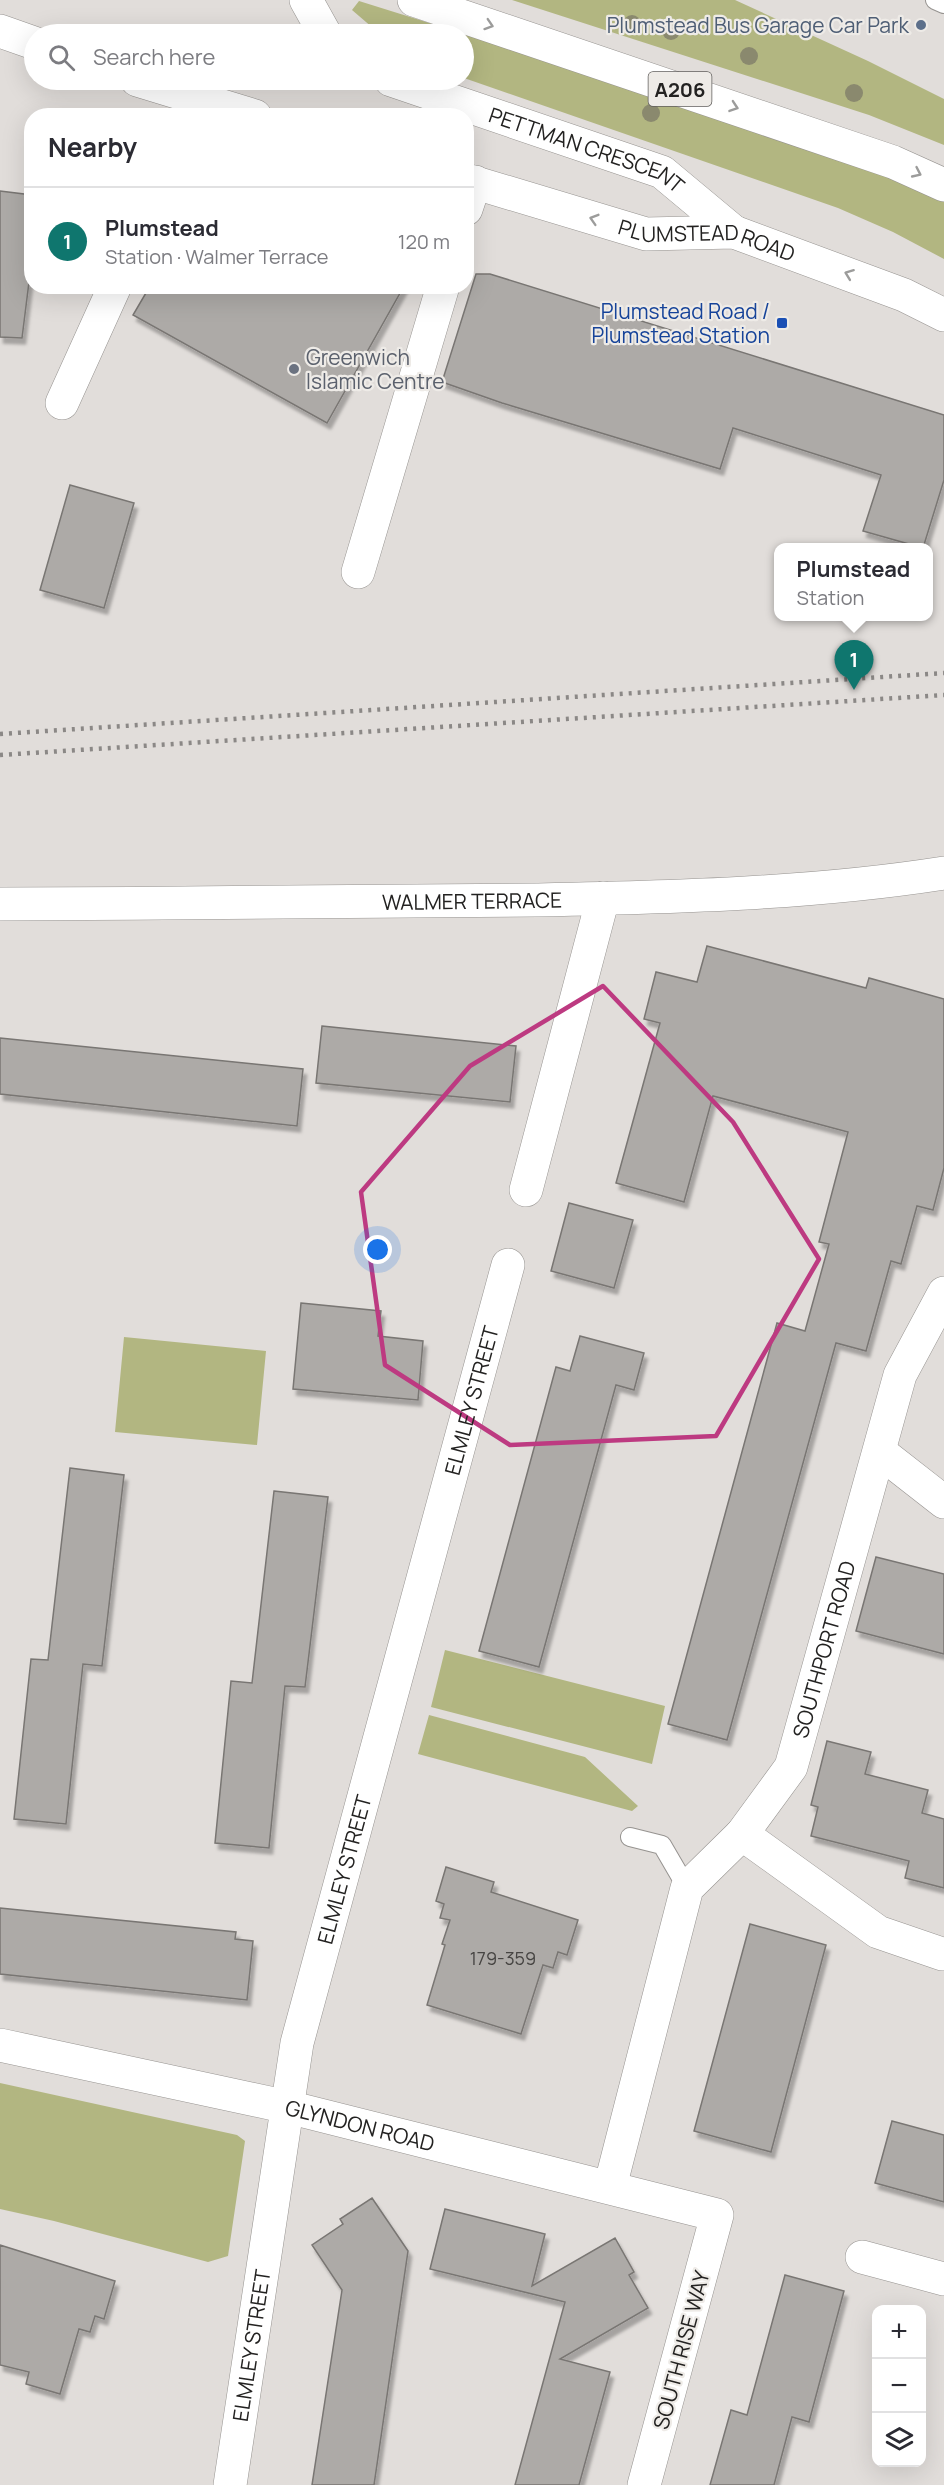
<!DOCTYPE html>
<html lang="en">
<head>
<meta charset="utf-8">
<style>
	:root { --surface:#fff; --page:#f7f7f7; --text:#2b2b33; --muted:#7c7c81; --line:#e1e1e2; --accent:#0f766e }
	body { margin:0; font-family:Manrope,sans-serif; background:var(--page); color:var(--text) }
	.controls { position:absolute; right:18px; bottom:18px; display:grid; overflow:hidden; border-radius:12px; box-shadow:0 6px 24px #0002 }
	.controls button { width:54px; height:54px; display:grid; place-items:center; padding:0; border:0; border-bottom:2px solid var(--line); background:var(--surface); color:var(--text); font:30px sans-serif }
	.you { position:absolute; left:378px; top:1250px; width:21px; height:21px; margin:-15px; border:4px solid #fff; border-radius:50%; background:#1a73e8; box-shadow:0 0 0 9px #1a73e833 }
	.badge { display:grid; place-items:center; width:39px; height:39px; border-radius:50%; background:var(--accent); color:#fff; font-size:20px; font-weight:700 }
	.pin { position:absolute; translate:-50% -50px; filter:drop-shadow(0 2px 3px #0008) }
	.pin::after { content:''; position:absolute; top:32px; width:21px; height:18px; background:inherit; clip-path:polygon(0 0,100% 0,50% 100%) }
	.popup { position:absolute; left:774px; top:543px; width:159px; height:78px; box-sizing:border-box; display:grid; place-content:center; border-radius:12px; background:var(--surface); filter:drop-shadow(0 2px 4px #0005); font-size:20px; white-space:nowrap; color:var(--muted) }
	.popup b { font-size:22px; color:var(--text) }
	.popup::after { content:''; position:absolute; left:50%; top:100%; margin-left:-12px; border:12px solid transparent; border-top-color:var(--surface) }
	.list { margin:0; padding:0; list-style:none }
	h2 { display:flex; justify-content:space-between; align-items:center; height:78px; margin:0; padding:0 24px; font-size:26px }
	h2 small { font-size:20px; font-weight:400; color:var(--muted) }
	.list li { display:grid; grid-template-columns:39px 1fr auto; gap:18px; align-items:center; box-sizing:border-box; height:108px; padding:0 24px; border-top:2px solid var(--line) }
	.list b { display:block; font-size:22px; white-space:nowrap }
	.list p { margin:0; font-size:20px; white-space:nowrap; color:var(--muted) }
	.list em { font-size:20px; font-style:normal; color:var(--muted) }
	.icon { flex:none; width:33px; height:33px; fill:none; stroke:currentColor; stroke-width:2; stroke-linecap:round; stroke-linejoin:round }
	.map { position:relative; flex:none; width:944px; height:2485px; overflow:hidden }
	.search { position:absolute; background:var(--surface); box-shadow:0 6px 24px #0002; left:24px; top:24px; width:450px; height:66px; display:flex; align-items:center; gap:15px; box-sizing:border-box; padding:0 21px; border-radius:33px; color:var(--muted); font-size:22px }
	.panel { position:absolute; background:var(--surface); box-shadow:0 6px 24px #0002; left:24px; top:108px; width:450px; height:186px; border-radius:24px }
	.map>svg:first-child { display:block }
	.green { fill:#b2b681 }
	.building { fill:#adaaa7; stroke:#797673; stroke-width:1.5; filter:url(#shadow) }
	.lines { fill:none; stroke-linecap:round; stroke-linejoin:round }
	.lane-casing { stroke:#969390; stroke-width:20 }
	.street-casing { stroke:#969390; stroke-width:34 }
	.primary-casing { stroke:#969390; stroke-width:34 }
	.lane { stroke:#fff; stroke-width:18 }
	.street { stroke:#fff; stroke-width:33 }
	.primary { stroke:#fff; stroke-width:33 }
	.rail { stroke:#8b8886; stroke-width:4.5; stroke-dasharray:3 6; stroke-linecap:butt }
	.tree { fill:#8a896e }
	.oneway { stroke:#9c9c9b }
	.marked { fill:none; stroke:#bd3a81; stroke-width:4.5; stroke-linejoin:round }
	.service-dot { fill:#5c6f8a; stroke:#eeebe7; stroke-width:2 }
	.transit-dot { fill:#1a4fb4; stroke:#eeebe7; stroke-width:2 }
	.worship-dot { fill:#6b7280; stroke:#eeebe7; stroke-width:2 }
	.labels { text-anchor:middle; dominant-baseline:central; stroke-width:4.5; stroke-linejoin:round; paint-order:stroke }
	.number-label { font-size:18px; fill:#464442 }
	.shield { fill:#eeebe7; stroke:#605e5c; stroke-width:1.5 }
	.shield-label { font-size:20px; font-weight:bold; fill:#232221 }
	.service-label { font-size:21px; fill:#4e5e75; stroke:#eeebe7; text-anchor:end }
	.street-label { font-size:21px; fill:#232221; stroke:#eeebe7 }
	.transit-label { font-size:21px; fill:#164399; stroke:#eeebe7; text-anchor:end }
	.worship-label { font-size:21px; fill:#5b616d; stroke:#eeebe7; text-anchor:start }
</style>
</head>
<body>
<div class="map">
<svg width="944" height="2485" viewBox="0 0 944 2485">
	<defs>
		<filter id="shadow"><feDropShadow dx="3.5" dy="6" stdDeviation="1.5" flood-color="#0004"/></filter>
	</defs>
	<rect width="100%" height="100%" fill="#e1ddda"/>
	<path class="green" d="M 512,0 L 735,0 L 868,61 L 944,99 L 944,145 L 869,115 Z
		M 359,1 L 519,51 L 857,164 L 944,200 L 944,259 L 893,232 L 838,208 L 464,78 L 464,34 L 380,34 L 352,10 Z
		M 124,1337 L 266,1351 L 257,1445 L 115,1432 Z
		M 445,1650 L 665,1706 L 652,1764 L 431,1707 Z
		M 429,1715 L 585,1757 L 638,1806 L 632,1811 L 418,1754 Z
		M 0,2083 L 237,2135 L 245,2141 L 228,2256 L 208,2262 L 54,2221 L 0,2209 Z"/>
	<path class="building" d="M 0,191 L 32,195 L 32,258 L 22,338 L 0,337 Z
		M 476,274 L 490,274 L 944,415 L 944,480 L 923,548 L 863,531 L 881,475 L 733,428 L 720,469 L 502,403 L 442,382 Z
		M 150,286 L 404,286 L 327,423 L 133,315 Z
		M 70,485 L 134,503 L 104,608 L 40,590 Z
		M 707,946 L 866,988 L 869,978 L 944,999 L 944,1168 L 933,1210 L 917,1206 L 901,1264 L 891,1261 L 866,1351 L 836,1343 L 727,1740 L 668,1724 L 777,1323 L 805,1331 L 829,1244 L 819,1242 L 848,1132 L 713,1096 L 684,1202 L 616,1183 L 660,1023 L 644,1019 L 656,972 L 697,982 Z
		M 322,1026 L 516,1046 L 510,1102 L 316,1083 Z
		M 0,1038 L 303,1069 L 297,1126 L 0,1094 Z
		M 569,1203 L 633,1220 L 614,1288 L 551,1271 Z
		M 301,1303 L 381,1311 L 378,1336 L 423,1341 L 418,1400 L 293,1389 Z
		M 580,1336 L 644,1353 L 634,1390 L 616,1385 L 539,1667 L 479,1651 L 556,1367 L 570,1371 Z
		M 70,1468 L 124,1475 L 102,1666 L 83,1664 L 66,1824 L 14,1819 L 31,1659 L 48,1660 Z
		M 274,1491 L 328,1497 L 305,1687 L 285,1686 L 269,1848 L 215,1843 L 231,1681 L 252,1683 Z
		M 876,1557 L 944,1574 L 944,1654 L 856,1631 Z
		M 827,1741 L 871,1752 L 865,1774 L 928,1790 L 922,1813 L 944,1819 L 944,1888 L 905,1878 L 909,1861 L 811,1836 L 818,1807 L 811,1805 Z
		M 446,1867 L 494,1882 L 491,1892 L 578,1920 L 567,1955 L 558,1952 L 553,1968 L 543,1965 L 521,2034 L 427,2005 L 445,1945 L 442,1944 L 450,1920 L 440,1918 L 444,1904 L 436,1901 Z
		M 0,1908 L 236,1932 L 235,1939 L 253,1941 L 247,2000 L 0,1974 Z
		M 750,1924 L 826,1945 L 771,2152 L 694,2131 Z
		M 892,2121 L 944,2135 L 944,2202 L 875,2183 Z
		M 372,2198 L 408,2251 L 374,2485 L 312,2485 L 342,2290 L 312,2245 L 343,2224 L 340,2219 Z
		M 445,2209 L 545,2234 L 532,2286 L 615,2238 L 634,2272 L 629,2275 L 648,2308 L 560,2359 L 610,2372 L 579,2485 L 515,2485 L 565,2302 L 430,2269 Z
		M 0,2245 L 115,2281 L 104,2319 L 95,2316 L 90,2332 L 79,2329 L 60,2394 L 26,2384 L 29,2372 L 0,2365 Z
		M 785,2275 L 844,2291 L 809,2422 L 792,2417 L 774,2485 L 710,2485 L 731,2410 L 747,2415 Z"/>
	<g class="lines">
		<defs>
			<path id="lane" d="M 935,0 L 944,4
				M 630,1837 L 662,1845 L 687,1888"/>
			<g id="street">
				<path d="M 466,209 L 475,182"/>
				<path d="M 62,403 L 115,286"/>
				<path d="M 358,572 L 443,286"/>
				<path id="s1" d="M 0,904 C 179,903 358,903 537,900 C 672,897 810,894 944,873"/>
				<path d="M 526,1190 L 603,898"/>
				<path d="M 880,1452 L 944,1502"/>
				<path d="M 742,1834 L 878,1932 L 942,1954"/>
				<path id="s2" d="M 0,2045 L 288,2107 L 717,2215 L 644,2485"/>
				<path id="s3" d="M 610,2187 L 687,1888 L 742,1834 L 791,1767 L 900,1375 L 944,1293"/>
				<path d="M 862,2257 L 944,2279"/>
				<path id="s4" d="M 230,2485 L 297,2043 L 508,1265"/>
			</g>
			<g id="primary">
				<path d="M 306,0 L 325,34"/>
				<path d="M 414,0 L 893,162 L 944,185"/>
				<path d="M 0,31 L 34,43"/>
				<path d="M 137,80 L 255,116"/>
				<path id="s5" d="M 391,80 L 662,172 L 734,232"/>
				<path id="s6" d="M 466,180 L 646,234 L 734,232 L 904,295 L 944,315"/>
			</g>
		</defs>
		<use href="#lane" class="lane-casing"/>
		<use href="#street" class="street-casing"/>
		<use href="#primary" class="primary-casing"/>
		<use href="#lane" class="lane"/>
		<use href="#street" class="street"/>
		<use href="#primary" class="primary"/>
		<path class="rail" d="M 0,734 L 944,673
			M 0,755 L 944,695"/>
	</g>
	<g class="tree">
		<circle cx="632" cy="24" r="9"/>
		<circle cx="671" cy="31" r="9"/>
		<circle cx="749" cy="56" r="9"/>
		<circle cx="854" cy="93" r="9"/>
		<circle cx="651" cy="113" r="9"/>
	</g>
	<defs><path id="oneway-chevron" d="M-2-3.5L2.5 0L-2 3.5" fill="none" stroke-width="1.6" stroke-linecap="round" stroke-linejoin="round" transform="scale(1.5)"/></defs>
	<g class="oneway">
		<use href="#oneway-chevron" transform="translate(489 25) rotate(18)"/>
		<use href="#oneway-chevron" transform="translate(734 107) rotate(19)"/>
		<use href="#oneway-chevron" transform="translate(917 173) rotate(25)"/>
		<use href="#oneway-chevron" transform="translate(594 219) rotate(-163)"/>
		<use href="#oneway-chevron" transform="translate(849 274) rotate(-159)"/>
	</g>
	<path class="marked" d="M 603,986 L 733,1122 L 819,1259 L 716,1436 L 510,1445 L 385,1365 L 361,1192 L 470,1066 Z"/>
	<circle class="service-dot" cx="921" cy="25" r="6"/>
	<rect class="transit-dot" x="776" y="317" width="12" height="12" rx="3"/>
	<circle class="worship-dot" cx="294" cy="369" r="6"/>
	<g class="labels">
		<g class="number-label">
			<text x="503" y="1958">179-359</text>
		</g>
		<rect class="shield" x="648.5" y="72" width="63" height="34" rx="4.5"/>
		<g class="shield-label">
			<text x="680" y="89">A206</text>
		</g>
		<g class="service-label">
			<text x="909" y="25">Plumstead Bus Garage Car Park</text>
		</g>
		<g class="street-label">
			<text stroke="none"><textPath href="#s5" startOffset="208">PETTMAN CRESCENT</textPath></text>
			<text stroke="none"><textPath href="#s6" startOffset="250">PLUMSTEAD ROAD</textPath></text>
			<text stroke="none"><textPath href="#s1" startOffset="472">WALMER TERRACE</textPath></text>
			<text stroke="none"><textPath href="#s4" startOffset="1113">ELMLEY STREET</textPath></text>
			<text stroke="none"><textPath href="#s3" startOffset="591">SOUTHPORT ROAD</textPath></text>
			<text stroke="none"><textPath href="#s4" startOffset="627">ELMLEY STREET</textPath></text>
			<text stroke="none"><textPath href="#s2" startOffset="369">GLYNDON ROAD</textPath></text>
			<text stroke="none"><textPath href="#s4" startOffset="141">ELMLEY STREET</textPath></text>
			<text transform="translate(681 2350) rotate(-75)">SOUTH RISE WAY</text>
		</g>
		<g class="transit-label">
			<text x="770" y="311">Plumstead Road /<tspan x="770" dy="24">Plumstead Station</tspan></text>
		</g>
		<g class="worship-label">
			<text x="306" y="357">Greenwich<tspan x="306" dy="24">Islamic Centre</tspan></text>
		</g>
	</g>
</svg>
<div class="controls">
<button>+</button>
<button>−</button>
<button><svg class="icon" aria-label="layers" viewBox="0 0 24 24"><path d="M12 4l9 5-9 5-9-5zM3 14l9 5 9-5"/></svg></button>
</div>
<div class="you"></div>
<div class="pin badge" style="left:854px;top:690px">1</div>
<div class="popup"><b>Plumstead</b>Station</div>
<div class="search"><svg class="icon" aria-label="search" viewBox="0 0 24 24"><circle cx="10" cy="10" r="6"/><path d="M15 15l6 6"/></svg>Search here</div>
<section class="panel">
<h2>Nearby<small></small></h2>
<ul class="list">
<li><span class="badge">1</span><div><b>Plumstead</b><p>Station · Walmer Terrace</p></div><em>120 m</em></li>
</ul>
</section>
</div>
</body>
</html>
